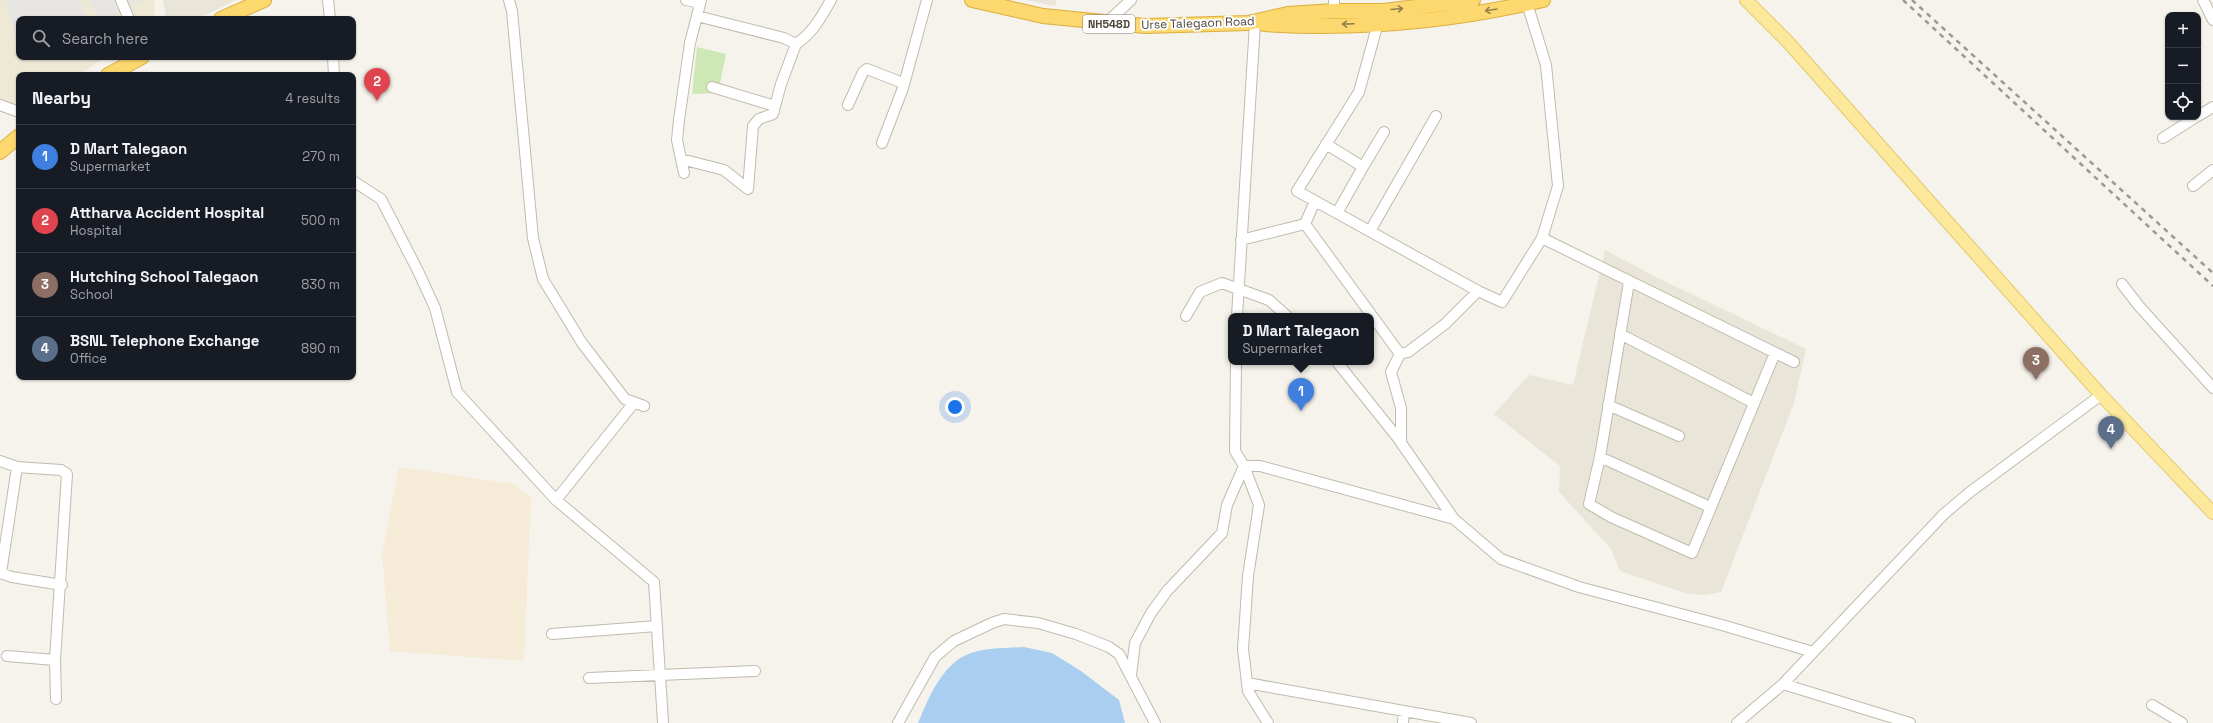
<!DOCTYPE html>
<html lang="en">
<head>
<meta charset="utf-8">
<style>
	:root { --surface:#171b24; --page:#242831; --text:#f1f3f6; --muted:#9ea1a6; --line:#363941; --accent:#f75120 }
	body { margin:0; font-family:"Space Grotesk",sans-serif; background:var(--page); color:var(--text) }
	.controls { position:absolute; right:12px; top:12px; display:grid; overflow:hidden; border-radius:8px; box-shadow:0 1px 3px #0004 }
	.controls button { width:36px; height:36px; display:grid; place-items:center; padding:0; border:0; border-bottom:1px solid var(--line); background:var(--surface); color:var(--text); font:20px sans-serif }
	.you { position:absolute; left:955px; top:407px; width:14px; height:14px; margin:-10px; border:3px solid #fff; border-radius:50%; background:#1a73e8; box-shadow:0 0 0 6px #1a73e833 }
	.badge { display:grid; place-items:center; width:26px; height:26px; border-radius:50%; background:var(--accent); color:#fff; font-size:13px; font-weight:700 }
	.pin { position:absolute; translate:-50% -33px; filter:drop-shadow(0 1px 2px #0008) }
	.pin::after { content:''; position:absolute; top:21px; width:14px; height:12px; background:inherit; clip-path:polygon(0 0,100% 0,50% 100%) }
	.popup { position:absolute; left:1228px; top:313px; width:146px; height:52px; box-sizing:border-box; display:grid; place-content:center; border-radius:8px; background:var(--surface); filter:drop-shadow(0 1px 3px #0005); font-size:13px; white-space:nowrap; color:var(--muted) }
	.popup b { font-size:15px; color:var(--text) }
	.popup::after { content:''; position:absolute; left:50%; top:100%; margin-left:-8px; border:8px solid transparent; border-top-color:var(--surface) }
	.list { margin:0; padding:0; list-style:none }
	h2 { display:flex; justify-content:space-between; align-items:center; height:52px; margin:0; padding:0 16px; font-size:17px }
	h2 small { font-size:13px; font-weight:400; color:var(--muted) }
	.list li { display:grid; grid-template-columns:26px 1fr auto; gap:12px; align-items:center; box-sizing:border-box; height:64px; padding:0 16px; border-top:1px solid var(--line) }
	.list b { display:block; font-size:15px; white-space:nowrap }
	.list p { margin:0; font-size:13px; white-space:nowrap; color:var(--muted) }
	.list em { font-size:13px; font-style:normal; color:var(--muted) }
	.icon { flex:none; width:22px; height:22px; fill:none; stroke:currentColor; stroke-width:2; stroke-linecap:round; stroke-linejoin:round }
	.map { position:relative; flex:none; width:2213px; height:723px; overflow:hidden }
	.search { position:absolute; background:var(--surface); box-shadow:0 1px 3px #0004; left:16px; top:16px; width:340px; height:44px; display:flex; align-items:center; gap:10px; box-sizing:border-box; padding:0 14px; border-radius:8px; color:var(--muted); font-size:15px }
	.panel { position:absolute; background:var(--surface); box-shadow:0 1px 3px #0004; left:16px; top:72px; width:340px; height:308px; border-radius:8px }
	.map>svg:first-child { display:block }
	.residential { fill:#e9e5d9 }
	.commercial { fill:#f6ebd7 }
	.education { fill:#eee9d5 }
	.green { fill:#cde8b5 }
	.parking { fill:#e7e5e2 }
	.water { fill:#a9cef0 }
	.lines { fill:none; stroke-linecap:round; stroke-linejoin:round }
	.minor-casing { stroke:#c1bbad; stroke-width:12 }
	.major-casing { stroke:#e3c86b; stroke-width:14 }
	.highway-casing { stroke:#dcae3e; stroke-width:16 }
	.minor { stroke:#fff; stroke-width:10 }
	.major { stroke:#fde99c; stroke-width:12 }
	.highway { stroke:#fcd86f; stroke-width:14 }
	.rail { stroke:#999; stroke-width:2.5; stroke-dasharray:5 5; stroke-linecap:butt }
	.oneway { stroke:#917f4f }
	.labels { text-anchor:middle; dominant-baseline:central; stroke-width:4; stroke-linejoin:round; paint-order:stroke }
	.shield { fill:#fff; stroke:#807c74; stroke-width:1 }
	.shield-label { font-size:11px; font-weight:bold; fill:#4a4439 }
	.street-label { font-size:12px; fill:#4a4439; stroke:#fff }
</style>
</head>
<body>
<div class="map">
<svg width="2213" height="723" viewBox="0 0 2213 723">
	<rect width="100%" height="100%" fill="#f5f3eb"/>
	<path class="residential" d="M 163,0 L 236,0 L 197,19 L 166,19 Z
		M 1027,0 L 1057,0 L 1055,6 Z
		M 1605,250 L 1658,278 L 1806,349 L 1794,403 L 1721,592 L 1704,595 L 1685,593 L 1620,571 L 1611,549 L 1559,492 L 1560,466 L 1494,414 L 1529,375 L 1573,385 Z"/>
	<path class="commercial" d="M 399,467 L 514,484 L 531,497 L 524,661 L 390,651 L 382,553 Z"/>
	<path class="education" d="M 0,0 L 154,0 L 155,19 L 19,19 L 19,57 L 105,57 L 79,75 L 19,75 L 19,109 L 0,102 Z"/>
	<path class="green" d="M 697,47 L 726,54 L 718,93 L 692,94 Z"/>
	<path class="parking" d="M 6,0 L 79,0 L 89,19 L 19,19 L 19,53 Z
		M 88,0 L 144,0 L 106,19 L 100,19 Z"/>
	<path class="water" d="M 1024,647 L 1052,653 L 1081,671 L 1119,700 L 1125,723 L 918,723 C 930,695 944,658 978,651 C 993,648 1009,648 1024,647 Z"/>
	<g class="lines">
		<defs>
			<path id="minor" d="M 121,0 L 129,19
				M 328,0 L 330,19
				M 509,0 L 512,11 L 533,238 L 543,279 L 582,343 L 625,399 L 644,406
				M 686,0 L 700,3
				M 1334,0 L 1334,11
				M 2203,0 L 2213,20
				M 697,16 L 784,38 L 796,44 C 813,33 821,17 831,0
				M 1378,23 L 1359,92 L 1297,191 L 1478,291 L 1502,302 L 1542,238 L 1558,186 L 1546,65 L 1526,0
				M 1105,24 L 1131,0
				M 333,57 L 334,75
				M 712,87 L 775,106
				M 0,105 L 19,112
				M 848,105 L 863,72 L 867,69 L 903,83
				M 2198,116 L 2213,107
				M 2163,138 L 2196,117
				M 882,143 L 903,88 L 927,0
				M 1326,144 L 1363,167 L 1337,213
				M 681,159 L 724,170 L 748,189 L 753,126 L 759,119 L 773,114 L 781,84 L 796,44
				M 1363,167 L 1384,132
				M 684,173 L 677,140 L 679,120 L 690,43 L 701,0
				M 353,181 L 381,199 L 418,271 L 435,308 L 457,392 L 556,500
				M 2193,186 L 2213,170
				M 1315,201 L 1305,224 L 1400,354 L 1408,352 L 1445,324 L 1478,291
				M 1370,231 L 1436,116
				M 1542,238 L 1794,362
				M 1241,240 L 1305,224
				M 1629,282 L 1600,457 L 1589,504 L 1611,517 L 1692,553 L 1775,353
				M 2122,284 L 2139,306 L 2213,388
				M 1186,316 L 1200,292 L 1222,283 L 1269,300 L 1287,316
				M 1237,316 L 1255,23
				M 1620,334 L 1754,403
				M 1400,354 L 1391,372 L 1401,408 L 1401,442
				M 1236,362 L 1235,451 L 1244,466 L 1260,466 L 1454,519
				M 1337,362 L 1397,437 L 1454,519 L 1501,559 L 1579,587 L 1722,625 L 1813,652
				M 633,404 L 556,500 L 654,582 L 663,722
				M 1608,405 L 1679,436
				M 1600,457 L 1710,507
				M 0,461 L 17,467 L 61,470 L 67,474 L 55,660 L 56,699
				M 1244,466 L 1259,505 L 1248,576 L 1243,649 L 1248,691 L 1268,723
				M 0,573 L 12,577 L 62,585
				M 1,573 L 17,467
				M 552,634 L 657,626
				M 7,656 L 55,660
				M 1131,675 L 1135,643 L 1151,613 L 1167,591 L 1222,533 L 1227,505 L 1244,466
				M 589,678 L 755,671
				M 1247,683 L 1471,723
				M 1783,684 L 1910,723
				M 2152,705 L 2182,723
				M 898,723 L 935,657 L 954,641 L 992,623 L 1004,619 L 1038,623 L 1076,634 L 1109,647 L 1119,654 L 1155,723
				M 1403,723 L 1404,712
				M 1737,723 L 1783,684 L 1944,514 L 1970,492 L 2101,395"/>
			<path id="major" d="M 1746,0 L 1788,42 L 2101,395 L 2213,513"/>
			<path id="highway" d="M 972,0 L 1043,16 L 1145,26 L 1248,23 L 1288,14 L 1334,11 L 1384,11 L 1473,0
				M 221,19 L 264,0
				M 1264,24 C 1356,30 1453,21 1543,0
				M 108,75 L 142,57
				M 0,152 L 19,136"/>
		</defs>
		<use href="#minor" class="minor-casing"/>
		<use href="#major" class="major-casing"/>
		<use href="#highway" class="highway-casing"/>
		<use href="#minor" class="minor"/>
		<use href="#major" class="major"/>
		<use href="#highway" class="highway"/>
		<path class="rail" d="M 1903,0 L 2213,286
			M 1912,0 L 2213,273"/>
	</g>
	<defs><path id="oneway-shaft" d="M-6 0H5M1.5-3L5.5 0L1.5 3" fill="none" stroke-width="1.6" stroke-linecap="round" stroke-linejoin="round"/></defs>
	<g class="oneway">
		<use href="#oneway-shaft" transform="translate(1397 9) rotate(-5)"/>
		<use href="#oneway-shaft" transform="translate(1491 10) rotate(171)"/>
		<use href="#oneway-shaft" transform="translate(1348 24) rotate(178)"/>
	</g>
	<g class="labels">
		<rect class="shield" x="1083" y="15" width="52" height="18" rx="3"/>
		<g class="shield-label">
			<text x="1109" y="24">NH548D</text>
		</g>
		<g class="street-label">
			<text transform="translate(1198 23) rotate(-2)">Urse Talegaon Road</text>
		</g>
	</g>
</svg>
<div class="controls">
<button>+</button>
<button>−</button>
<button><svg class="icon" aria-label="locate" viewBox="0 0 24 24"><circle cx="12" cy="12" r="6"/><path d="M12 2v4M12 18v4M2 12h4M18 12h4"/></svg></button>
</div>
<div class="you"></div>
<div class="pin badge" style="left:1301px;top:411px;background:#3f7fe0">1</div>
<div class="popup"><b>D Mart Talegaon</b>Supermarket</div>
<div class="pin badge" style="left:377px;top:101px;background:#e0444e">2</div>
<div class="pin badge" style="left:2036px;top:380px;background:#8d6e63">3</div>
<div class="pin badge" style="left:2111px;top:449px;background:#5c6f8a">4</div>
<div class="search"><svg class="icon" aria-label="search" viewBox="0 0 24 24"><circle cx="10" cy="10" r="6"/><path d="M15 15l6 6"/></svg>Search here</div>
<section class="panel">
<h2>Nearby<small>4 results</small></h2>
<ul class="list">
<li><span class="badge" style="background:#3f7fe0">1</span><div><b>D Mart Talegaon</b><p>Supermarket</p></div><em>270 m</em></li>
<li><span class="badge" style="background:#e0444e">2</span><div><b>Attharva Accident Hospital</b><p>Hospital</p></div><em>500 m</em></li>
<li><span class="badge" style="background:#8d6e63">3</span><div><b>Hutching School Talegaon</b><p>School</p></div><em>830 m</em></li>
<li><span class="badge" style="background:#5c6f8a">4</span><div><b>BSNL Telephone Exchange</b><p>Office</p></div><em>890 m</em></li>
</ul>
</section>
</div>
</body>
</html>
